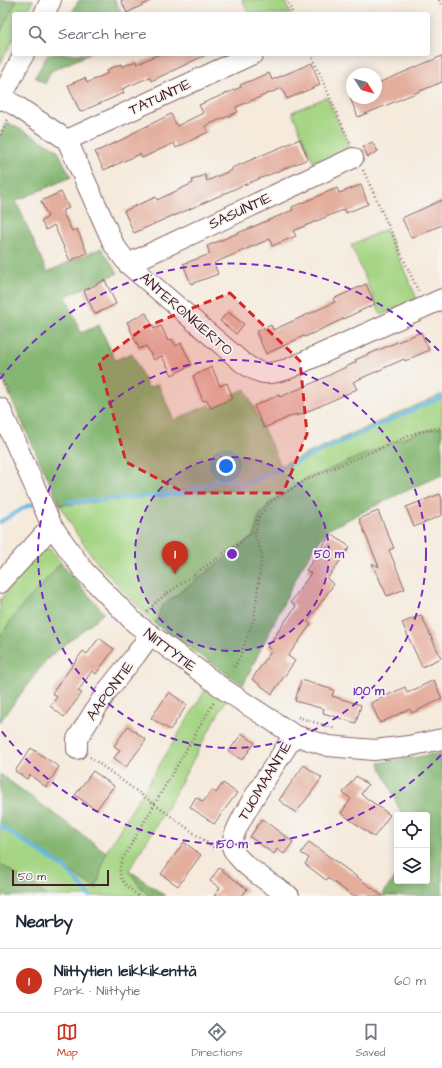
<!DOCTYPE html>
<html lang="en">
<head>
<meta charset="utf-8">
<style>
	:root { --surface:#fff; --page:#f6f6f7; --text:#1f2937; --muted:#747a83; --line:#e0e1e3; --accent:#c8321e }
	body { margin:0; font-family:"Architects Daughter",sans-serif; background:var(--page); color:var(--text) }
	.controls { position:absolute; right:12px; bottom:12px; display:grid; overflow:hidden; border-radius:4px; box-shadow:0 2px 10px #0003 }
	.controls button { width:36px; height:36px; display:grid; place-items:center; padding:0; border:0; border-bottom:1px solid var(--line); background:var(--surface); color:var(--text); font:20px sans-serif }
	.compass { position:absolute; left:346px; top:68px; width:36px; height:36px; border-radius:50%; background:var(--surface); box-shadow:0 2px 10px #0003; rotate:126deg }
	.scale { position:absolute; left:12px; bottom:10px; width:97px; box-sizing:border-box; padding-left:4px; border:2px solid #4a1f2b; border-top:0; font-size:11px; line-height:14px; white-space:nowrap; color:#4a1f2b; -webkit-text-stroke:3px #f6f6f2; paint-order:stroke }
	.you { position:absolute; left:226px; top:466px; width:14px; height:14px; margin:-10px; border:3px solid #fff; border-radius:50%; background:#1a73e8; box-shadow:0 0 0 6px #1a73e833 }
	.badge { display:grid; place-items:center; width:26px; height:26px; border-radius:50%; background:var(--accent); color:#fff; font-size:13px; font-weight:700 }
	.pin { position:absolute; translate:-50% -33px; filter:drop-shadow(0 1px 2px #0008) }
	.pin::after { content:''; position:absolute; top:21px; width:14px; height:12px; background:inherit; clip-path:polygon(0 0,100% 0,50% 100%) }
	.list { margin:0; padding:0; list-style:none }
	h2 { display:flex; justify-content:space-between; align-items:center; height:52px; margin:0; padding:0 16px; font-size:17px }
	h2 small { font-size:13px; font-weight:400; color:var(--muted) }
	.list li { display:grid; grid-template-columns:26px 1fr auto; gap:12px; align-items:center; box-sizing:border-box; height:64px; padding:0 16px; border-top:1px solid var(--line) }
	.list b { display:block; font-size:15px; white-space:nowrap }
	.list p { margin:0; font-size:13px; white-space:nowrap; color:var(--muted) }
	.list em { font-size:13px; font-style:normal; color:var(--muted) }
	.icon { flex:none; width:22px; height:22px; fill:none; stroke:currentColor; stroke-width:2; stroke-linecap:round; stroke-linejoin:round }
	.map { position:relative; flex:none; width:442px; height:896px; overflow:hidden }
	.search { position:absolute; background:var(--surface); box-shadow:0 2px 10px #0003; left:12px; right:12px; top:12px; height:44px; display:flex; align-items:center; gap:10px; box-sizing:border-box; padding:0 14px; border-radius:4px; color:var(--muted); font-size:15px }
	.sheet { height:116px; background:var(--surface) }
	nav { display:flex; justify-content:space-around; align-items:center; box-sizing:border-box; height:56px; border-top:1px solid var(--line); background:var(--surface); font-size:11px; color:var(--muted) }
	nav a { display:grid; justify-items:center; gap:2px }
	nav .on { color:var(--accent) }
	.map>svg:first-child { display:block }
	.green { fill:#a5d584; stroke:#787a58 }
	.forest { fill:#84b672; stroke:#676a4e }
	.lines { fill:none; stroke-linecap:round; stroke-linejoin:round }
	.stream { stroke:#67b8e2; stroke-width:4 }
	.building { fill:#e4ae9d }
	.minor-casing { stroke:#866669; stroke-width:22 }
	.path { stroke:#866669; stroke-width:2.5; stroke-dasharray:1 3; stroke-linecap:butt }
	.minor { stroke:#fff; stroke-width:20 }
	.marked { fill:#d62828; fill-opacity:0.2; stroke:#d62828; stroke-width:3; stroke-dasharray:8 5; stroke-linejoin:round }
	.ring { fill:none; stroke:#7b2cbf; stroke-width:2; stroke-dasharray:7 5 }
	.labels { text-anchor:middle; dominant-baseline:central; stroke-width:3.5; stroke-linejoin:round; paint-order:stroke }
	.street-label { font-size:15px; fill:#4a1f2b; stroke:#f6f6f2 }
	.centre { fill:#7b2cbf; stroke:#f6f6f2; stroke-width:2 }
	.ring-label { font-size:12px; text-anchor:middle; font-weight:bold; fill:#7b2cbf; stroke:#f6f6f2; stroke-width:3.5; stroke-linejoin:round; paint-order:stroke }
</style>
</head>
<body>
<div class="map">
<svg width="442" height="896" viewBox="0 0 442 896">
	<rect width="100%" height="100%" fill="#f6f6f2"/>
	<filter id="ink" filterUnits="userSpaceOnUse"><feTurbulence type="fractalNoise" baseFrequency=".025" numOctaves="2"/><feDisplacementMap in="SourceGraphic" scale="8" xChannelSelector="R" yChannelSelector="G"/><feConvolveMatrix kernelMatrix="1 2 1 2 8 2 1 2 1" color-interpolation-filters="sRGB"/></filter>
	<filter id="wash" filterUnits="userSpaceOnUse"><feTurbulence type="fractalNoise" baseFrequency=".012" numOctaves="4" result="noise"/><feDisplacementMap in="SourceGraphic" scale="16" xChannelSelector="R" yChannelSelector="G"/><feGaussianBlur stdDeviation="0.9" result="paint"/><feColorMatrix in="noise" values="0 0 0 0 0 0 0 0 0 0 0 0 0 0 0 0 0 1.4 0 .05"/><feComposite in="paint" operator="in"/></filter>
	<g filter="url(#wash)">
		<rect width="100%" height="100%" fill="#f5eadc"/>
		<path class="green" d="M 17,0 L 33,0 L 26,14 L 14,14 L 14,37 L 0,64 L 0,33 Z
			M 242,0 L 284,0 L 291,14 L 249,14 Z
			M 327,97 L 351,150 L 315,166 L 292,112 Z
			M 386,229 L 417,299 L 381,315 L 351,245 Z
			M 442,394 L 442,427 L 416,433 L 307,479 L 269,503 L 255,535 L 162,606 L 155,624 L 98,564 L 78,536 L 60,505 L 234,489 L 282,468 L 280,466 L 281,465 Z
			M 51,549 L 61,563 L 18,611 L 0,636 L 0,600 L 40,550 Z
			M 209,684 L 227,698 L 168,806 L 129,870 L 138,884 L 149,896 L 48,896 L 0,864 L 0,826 L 38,849 L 96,889 L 106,852 Z"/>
		<path class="forest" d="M 0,0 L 17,0 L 0,33 Z
			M 79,0 L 115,0 L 122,14 L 71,14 Z
			M 48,54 L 90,54 L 51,71 L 45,84 L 35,77 Z
			M 7,122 L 57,149 L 71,177 L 16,201 L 47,272 L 101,248 L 118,273 L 66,296 L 81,333 L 99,325 L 115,360 L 132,353 L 148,388 L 158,384 L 174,420 L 245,389 L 282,468 L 234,489 L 60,505 L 0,374 L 0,135 Z
			M 442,427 L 442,475 L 397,495 L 327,530 L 301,568 L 243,685 L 155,624 L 162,606 L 255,535 L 258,518 L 269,503 L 306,479 L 416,433 Z
			M 61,563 L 104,613 L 46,660 L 0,722 L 0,636 L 18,611 Z
			M 442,753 L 442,896 L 381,896 L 397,875 L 397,881 L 427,881 L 427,815 L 402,815 L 379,763 Z
			M 0,774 L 106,852 L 96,889 L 38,849 L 0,826 Z
			M 0,864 L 48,896 L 0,896 Z
			M 129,870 L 165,896 L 149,896 L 138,884 Z"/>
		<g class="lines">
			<path class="stream" d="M 68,502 L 182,494 L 224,478 L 242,486 L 442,397
				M 0,522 L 29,505 L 32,505
				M 0,826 L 65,868 L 90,896
				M 427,896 L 427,895"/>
		</g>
		<g id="blocks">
			<path class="building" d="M 121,0 L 152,0 L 127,13 Z
				M 160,54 L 208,54 L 151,81 L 150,77 L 122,89 L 124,93 L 80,112 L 68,85 L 85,78 L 87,83 L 108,73 L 107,70 L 121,64 L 122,67 L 136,61 L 137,64 Z
				M 442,56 L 442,82 L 358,117 L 350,98 L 376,98 L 376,84 Z
				M 312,63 L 320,85 L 287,99 L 282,88 L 236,107 L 238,112 L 205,126 L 208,132 L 176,148 L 174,143 L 142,158 L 140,154 L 104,170 L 95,152 L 132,135 L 131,134 L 171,114 L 177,126 L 203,113 L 199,105 L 241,87 L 240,85 L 269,73 L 272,80 Z
				M 300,139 L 308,159 L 239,187 L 174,216 L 174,215 L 134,233 L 124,211 L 156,197 L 157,200 L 193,183 L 192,180 L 205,175 L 207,181 L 232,170 L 232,168 Z
				M 372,142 L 378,151 L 368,157 L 363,147 Z
				M 361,185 L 368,204 L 346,213 L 345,209 L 293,231 L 296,236 L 272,246 L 270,239 L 214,263 L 218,274 L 191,284 L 183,264 L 210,254 L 207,246 L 293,210 L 292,207 L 337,188 L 339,193 Z
				M 61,192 L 69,208 L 62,211 L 72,231 L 77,229 L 87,253 L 70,261 L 54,225 L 46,230 L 41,221 L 48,217 L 41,201 Z
				M 442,200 L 442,225 L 411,238 L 402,218 Z
				M 105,280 L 116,304 L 95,314 L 84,291 Z
				M 366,284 L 375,304 L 305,337 L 304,336 L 266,354 L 256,332 L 271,325 L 273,330 L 335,302 L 333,299 Z
				M 228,312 L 244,324 L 236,334 L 220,321 Z
				M 146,313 L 154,329 L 161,326 L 168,341 L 172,339 L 176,346 L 181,343 L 192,365 L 172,375 L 162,356 L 154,360 L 146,346 L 139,349 L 127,322 Z
				M 421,332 L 429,350 L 405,361 L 404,359 L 353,382 L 357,389 L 331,401 L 297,416 L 296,414 L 264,428 L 254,406 L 279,395 L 280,397 L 313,383 L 356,362 L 355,360 Z
				M 212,367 L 220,386 L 227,383 L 233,398 L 211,408 L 207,400 L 203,401 L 193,376 Z
				M 440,494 L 442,499 L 442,515 L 414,527 L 406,507 Z
				M 378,511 L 394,548 L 389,550 L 405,589 L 387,596 L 372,563 L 379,567 L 359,519 Z
				M 331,534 L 350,547 L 327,579 L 334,584 L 307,622 L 311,624 L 288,656 L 295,661 L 272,694 L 252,679 L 272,650 L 267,647 L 296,606 L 291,602 L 311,573 L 306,570 Z
				M 421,615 L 441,658 L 422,667 L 402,623 Z
				M 99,638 L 114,649 L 96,674 L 92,671 L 78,691 L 82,693 L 64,717 L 50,706 L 57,697 L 52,693 L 83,651 L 87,654 Z
				M 301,680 L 334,690 L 332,696 L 361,705 L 356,723 L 323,713 L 324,709 L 295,701 Z
				M 434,680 L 442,699 L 412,713 L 410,709 L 380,723 L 371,703 L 405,687 L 407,693 Z
				M 169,692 L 187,705 L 170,730 L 151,718 Z
				M 128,726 L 146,740 L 126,767 L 114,758 L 120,750 L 114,746 Z
				M 242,733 L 255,743 L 242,760 L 229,751 Z
				M 31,748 L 59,767 L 46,787 L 30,775 L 27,779 L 15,771 Z
				M 304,765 L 322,778 L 296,813 L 279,800 Z
				M 93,771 L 114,786 L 96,810 L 75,795 Z
				M 356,776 L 368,785 L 361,794 L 390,815 L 374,837 L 341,813 L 351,799 L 343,793 Z
				M 223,783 L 237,793 L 214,824 L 190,807 L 196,797 L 203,802 L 212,790 L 216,793 Z
				M 262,819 L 293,842 L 284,854 L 277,849 L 274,854 L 250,837 Z
				M 184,842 L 201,855 L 178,886 L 161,874 Z
				M 309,842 L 338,863 L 383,896 L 353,896 L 328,878 L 326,880 L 305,864 L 309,858 L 301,853 Z
				M 219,868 L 247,889 L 242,896 L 214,896 L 220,888 L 210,881 Z"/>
		</g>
	</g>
	<g filter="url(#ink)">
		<use href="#blocks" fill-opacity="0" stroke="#866669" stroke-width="1"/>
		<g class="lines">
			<defs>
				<path id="minor" d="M 44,14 L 51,0
					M 1,98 L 15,105 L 67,140 L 114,245 L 128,264 L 243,363 C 263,376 266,375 288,369 L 442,299
					M 0,100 L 24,54
					M 67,140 L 253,54
					M 128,264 L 353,158
					M 0,408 L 52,526 L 84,571 L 135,623 L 225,690 L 294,735 L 328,746 L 374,750 L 409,746 L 442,739
					M 0,583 L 52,526
					M 77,749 L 77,739 L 107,691 L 135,656 L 150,635
					M 289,896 C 277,888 234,861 232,846 C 230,828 282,755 294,735"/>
			</defs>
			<use href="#minor" class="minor-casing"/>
			<path class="path" d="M 287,0 L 293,14
				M 439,0 L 442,6
				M 311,54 L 350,143
				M 0,135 L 8,119
				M 363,170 L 419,293
				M 0,374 L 10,395
				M 147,612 L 157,601 L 255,531
				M 234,667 L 240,657 L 254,619 L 262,555 L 255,535 L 258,518 L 269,503 L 307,479 L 416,433 L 442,427
				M 298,717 L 336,729
				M 90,757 L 213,847 L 218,847
				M 138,896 C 125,883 115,880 122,860 L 214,702"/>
			<use href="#minor" class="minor"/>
		</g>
	</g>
	<path class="marked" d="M 230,293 L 300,361 L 307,434 L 283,493 L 185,493 L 126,462 L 99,362 L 145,327 Z"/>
	<circle cx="232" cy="554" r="97" fill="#7b2cbf" fill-opacity=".12"/>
	<g class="ring">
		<circle cx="232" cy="554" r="97"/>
		<circle cx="232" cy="554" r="194"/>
		<path d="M441 755A290 290 0 0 1 0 729M0 379A290 290 0 0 1 441 353"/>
	</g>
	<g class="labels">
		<g class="street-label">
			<text transform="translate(160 97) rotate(-25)">TATUNTIE</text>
			<text transform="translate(240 211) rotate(-25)">SASUNTIE</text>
			<text transform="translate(186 314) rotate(41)">ANTERONKIERTO</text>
			<text transform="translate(170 650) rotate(37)">NIITTYTIE</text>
			<text transform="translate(110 691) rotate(-54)">AAPONTIE</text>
			<text transform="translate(265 781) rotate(-59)">TUOMAANTIE</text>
		</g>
	</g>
	<circle cx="232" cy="554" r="6" class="centre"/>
	<g class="ring-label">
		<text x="329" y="558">50 m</text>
		<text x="369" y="695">100 m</text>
		<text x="232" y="848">150 m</text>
	</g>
</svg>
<div class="controls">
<button><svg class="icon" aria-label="locate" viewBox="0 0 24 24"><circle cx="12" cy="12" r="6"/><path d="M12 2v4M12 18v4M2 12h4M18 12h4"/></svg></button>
<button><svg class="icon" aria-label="layers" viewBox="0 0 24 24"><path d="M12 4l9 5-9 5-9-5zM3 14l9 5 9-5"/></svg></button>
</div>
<svg class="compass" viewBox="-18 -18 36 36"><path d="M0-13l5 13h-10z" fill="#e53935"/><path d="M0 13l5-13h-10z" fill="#747a83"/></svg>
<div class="scale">50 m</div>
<div class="you"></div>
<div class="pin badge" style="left:175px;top:574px">1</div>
<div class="search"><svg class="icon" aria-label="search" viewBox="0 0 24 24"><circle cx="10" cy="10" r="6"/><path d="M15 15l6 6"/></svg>Search here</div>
</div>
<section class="sheet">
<h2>Nearby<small></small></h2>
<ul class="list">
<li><span class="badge">1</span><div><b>Niittytien leikkikenttä</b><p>Park · Niittytie</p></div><em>60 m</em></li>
</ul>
</section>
<nav>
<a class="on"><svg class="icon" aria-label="map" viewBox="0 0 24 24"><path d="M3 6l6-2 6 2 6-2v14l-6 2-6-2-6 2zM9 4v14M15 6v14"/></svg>Map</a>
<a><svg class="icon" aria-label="directions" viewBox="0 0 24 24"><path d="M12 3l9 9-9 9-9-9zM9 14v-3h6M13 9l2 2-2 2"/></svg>Directions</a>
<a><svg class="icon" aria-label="saved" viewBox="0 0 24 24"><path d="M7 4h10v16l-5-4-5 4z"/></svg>Saved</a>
</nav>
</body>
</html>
